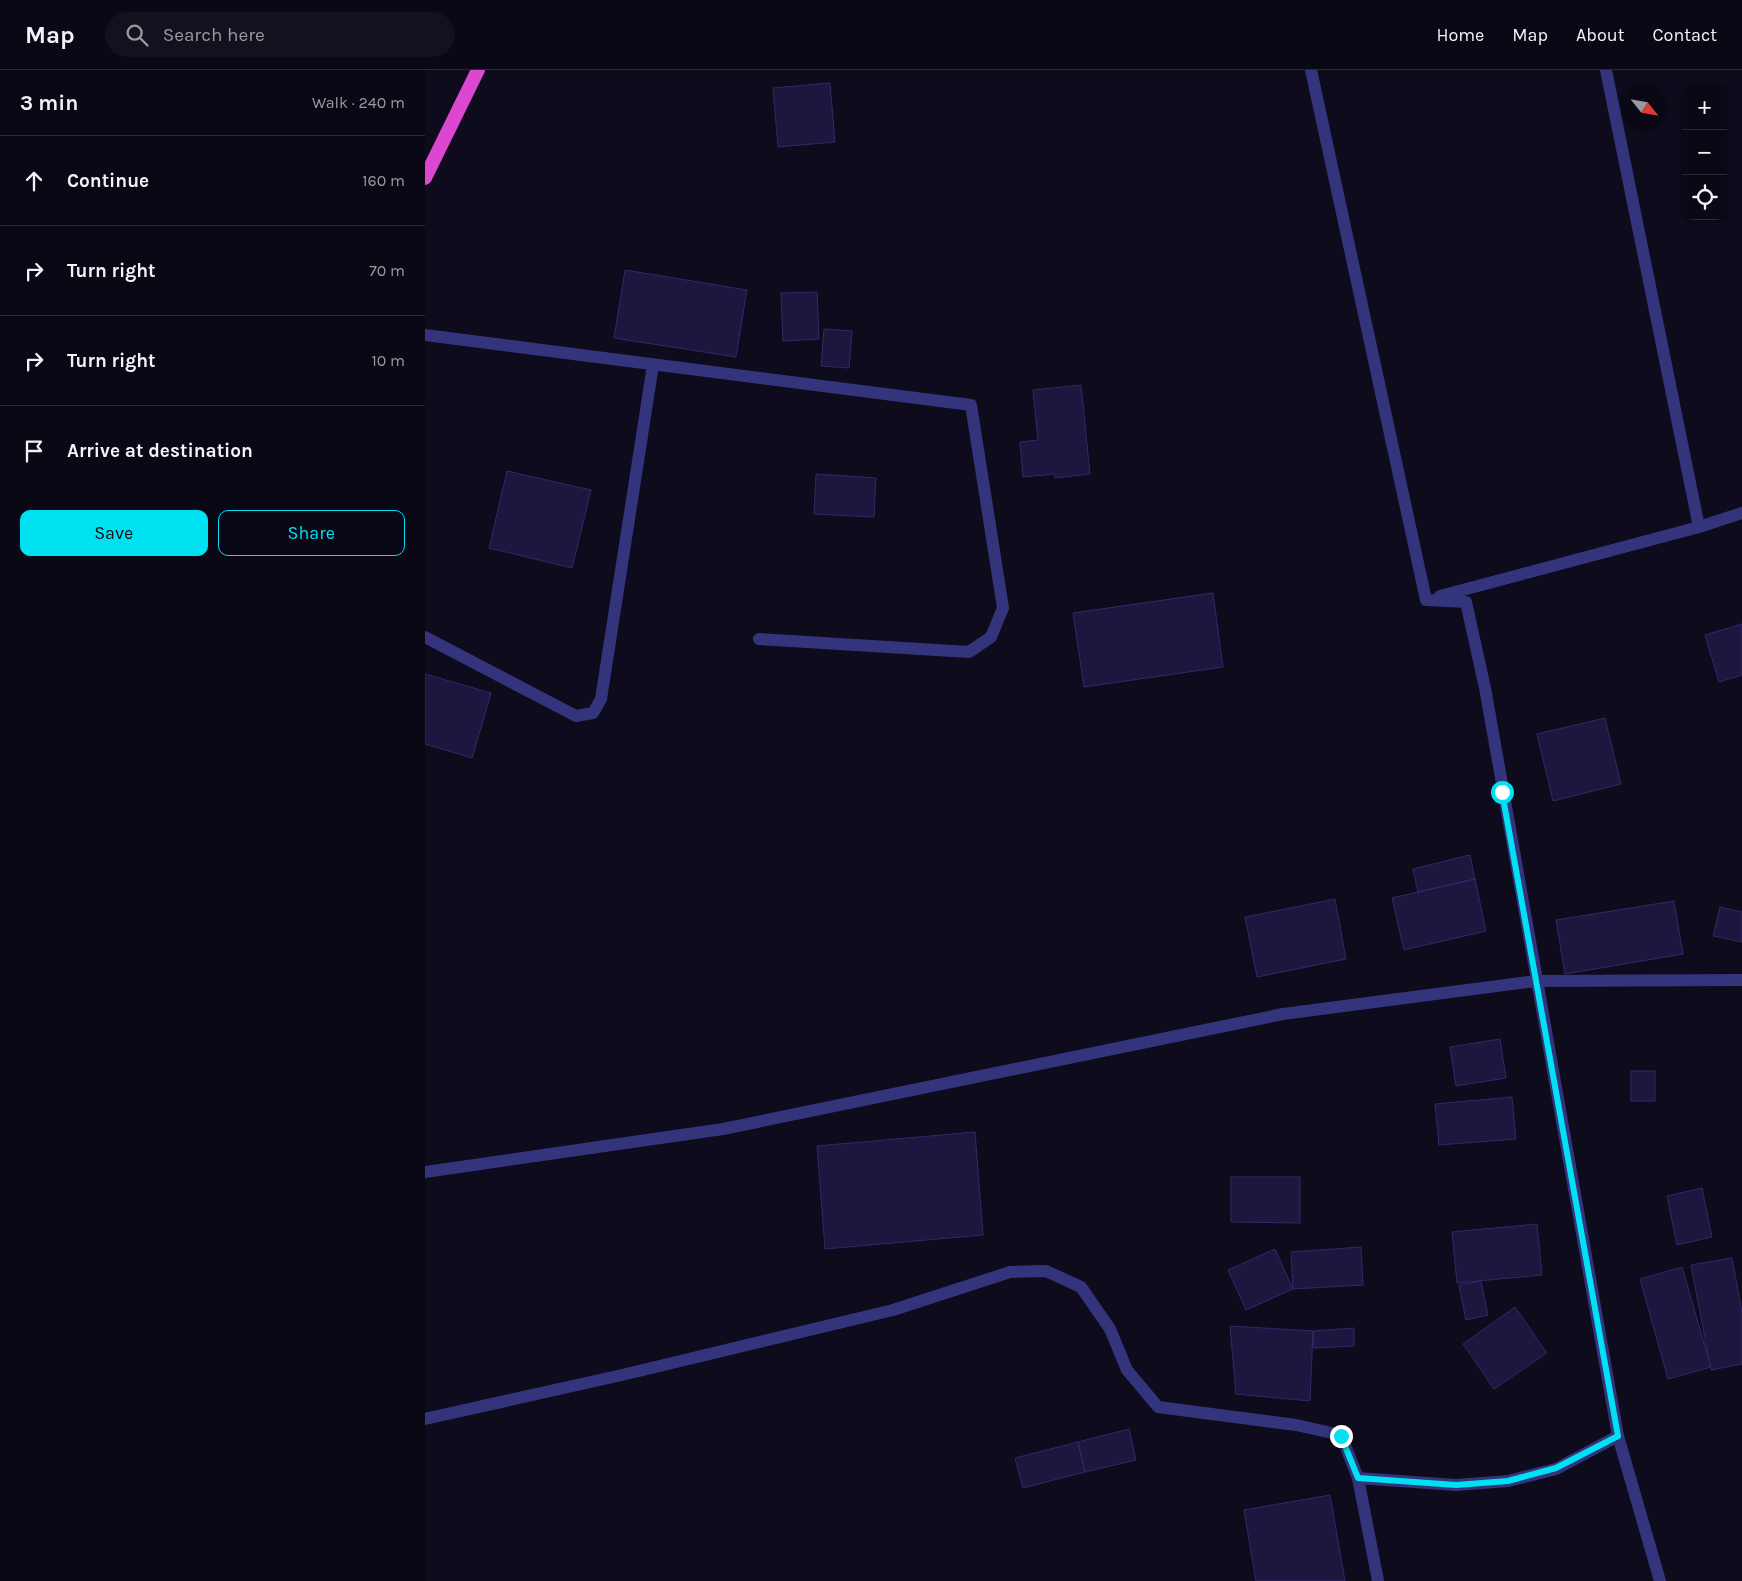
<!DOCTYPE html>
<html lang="en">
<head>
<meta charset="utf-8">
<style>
	:root { --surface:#0a0815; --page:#13111e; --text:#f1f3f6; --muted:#999aa0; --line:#2a2934; --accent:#00e1f1 }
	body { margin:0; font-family:Karla,sans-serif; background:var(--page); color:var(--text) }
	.controls { position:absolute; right:15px; top:15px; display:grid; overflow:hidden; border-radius:10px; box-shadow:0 1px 4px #0004 }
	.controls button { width:45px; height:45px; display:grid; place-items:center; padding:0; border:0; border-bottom:1px solid var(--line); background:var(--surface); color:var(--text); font:25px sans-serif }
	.compass { position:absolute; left:1197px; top:15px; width:45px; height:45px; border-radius:50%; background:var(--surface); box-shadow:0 1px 4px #0004; rotate:121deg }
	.stop { position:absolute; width:15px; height:15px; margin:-11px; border:4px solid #00e1f1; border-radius:50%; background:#fff }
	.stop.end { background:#00e1f1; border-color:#fff; box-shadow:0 1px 5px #0008 }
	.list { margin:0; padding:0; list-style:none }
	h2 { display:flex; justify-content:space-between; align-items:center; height:65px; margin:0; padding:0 20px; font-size:21px }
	h2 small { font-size:16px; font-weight:400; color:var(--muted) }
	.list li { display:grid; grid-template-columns:32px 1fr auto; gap:15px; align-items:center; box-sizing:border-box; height:90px; padding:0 20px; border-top:1px solid var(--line) }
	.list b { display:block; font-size:19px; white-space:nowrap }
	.list em { font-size:16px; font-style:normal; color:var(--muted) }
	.actions { display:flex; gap:10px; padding:15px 20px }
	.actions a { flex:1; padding:11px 0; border:1px solid var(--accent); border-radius:10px; text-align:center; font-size:18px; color:var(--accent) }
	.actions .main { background:var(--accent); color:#111 }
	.icon { flex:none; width:28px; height:28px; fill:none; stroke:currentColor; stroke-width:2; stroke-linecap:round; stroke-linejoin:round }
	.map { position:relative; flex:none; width:1317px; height:1511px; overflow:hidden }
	header { display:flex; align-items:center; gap:30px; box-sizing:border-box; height:70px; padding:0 25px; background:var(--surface); border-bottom:1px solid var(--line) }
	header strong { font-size:24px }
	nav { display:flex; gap:28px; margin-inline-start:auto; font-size:18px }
	.search { width:350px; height:45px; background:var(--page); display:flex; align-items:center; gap:12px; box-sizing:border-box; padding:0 18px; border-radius:28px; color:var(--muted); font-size:19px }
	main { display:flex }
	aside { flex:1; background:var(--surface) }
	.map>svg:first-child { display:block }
	.building { fill:#1d163e; stroke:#33286a }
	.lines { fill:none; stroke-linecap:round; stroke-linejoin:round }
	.service { stroke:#34347d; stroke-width:12 }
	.minor { stroke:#34347d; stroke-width:12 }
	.trunk { stroke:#db47d0; stroke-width:14 }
	.route { stroke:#00e1f1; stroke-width:6 }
</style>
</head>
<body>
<header>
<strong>Map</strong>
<div class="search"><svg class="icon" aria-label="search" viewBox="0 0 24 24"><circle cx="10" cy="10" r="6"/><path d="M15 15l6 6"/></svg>Search here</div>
<nav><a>Home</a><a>Map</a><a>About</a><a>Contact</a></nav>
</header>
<main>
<aside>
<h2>3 min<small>Walk · 240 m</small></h2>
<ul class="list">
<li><svg class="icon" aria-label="ahead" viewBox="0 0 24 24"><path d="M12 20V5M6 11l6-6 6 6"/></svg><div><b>Continue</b></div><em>160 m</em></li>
<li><svg class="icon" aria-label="right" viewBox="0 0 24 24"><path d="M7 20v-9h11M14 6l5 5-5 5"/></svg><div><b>Turn right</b></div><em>70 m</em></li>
<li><svg class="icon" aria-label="right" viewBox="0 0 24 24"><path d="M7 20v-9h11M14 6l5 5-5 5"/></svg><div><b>Turn right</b></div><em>10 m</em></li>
<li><svg class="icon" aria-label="arrive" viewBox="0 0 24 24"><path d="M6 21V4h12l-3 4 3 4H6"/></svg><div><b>Arrive at destination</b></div></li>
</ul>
<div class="actions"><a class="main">Save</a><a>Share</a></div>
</aside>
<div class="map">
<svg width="1317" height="1511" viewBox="0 0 1317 1511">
	<rect width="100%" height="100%" fill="#0d0b1c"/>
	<path class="building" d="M 405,13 L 410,72 L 353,77 L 348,18 Z
		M 200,200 L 322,220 L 311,287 L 189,268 Z
		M 392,222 L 394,269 L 358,271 L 356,223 Z
		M 399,259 L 427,261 L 424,298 L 396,296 Z
		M 656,315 L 665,404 L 630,408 L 629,404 L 598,407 L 595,372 L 613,370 L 608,320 Z
		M 82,401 L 166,420 L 147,498 L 64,478 Z
		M 391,404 L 451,408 L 449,447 L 389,444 Z
		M 788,523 L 798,597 L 659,617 L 648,543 Z
		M 1317,554 L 1317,605 L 1294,612 L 1280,565 Z
		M 0,604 L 66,623 L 47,688 L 0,674 Z
		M 1180,648 L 1196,714 L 1128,731 L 1112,664 Z
		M 1045,785 L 1050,809 L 993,822 L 988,799 Z
		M 1050,809 L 1061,861 L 979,880 L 967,828 Z
		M 910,829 L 921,889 L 832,907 L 820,847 Z
		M 1249,831 L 1258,884 L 1140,904 L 1131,850 Z
		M 1295,837 L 1317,842 L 1317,872 L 1288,866 Z
		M 1075,969 L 1081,1008 L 1031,1016 L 1025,977 Z
		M 1206,1001 L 1230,1001 L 1230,1031 L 1206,1031 Z
		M 1087,1027 L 1091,1069 L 1014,1075 L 1010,1034 Z
		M 550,1062 L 558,1165 L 400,1179 L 392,1076 Z
		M 806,1107 L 875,1107 L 875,1153 L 806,1152 Z
		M 1277,1118 L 1287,1167 L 1252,1175 L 1242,1126 Z
		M 1112,1154 L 1117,1205 L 1032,1213 L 1027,1162 Z
		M 936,1177 L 938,1215 L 868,1219 L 866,1182 Z
		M 850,1179 L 868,1219 L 821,1240 L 803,1200 Z
		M 1307,1188 L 1317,1242 L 1317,1294 L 1286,1300 L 1266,1195 Z
		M 1257,1197 L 1286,1297 L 1243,1309 L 1215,1209 Z
		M 1056,1211 L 1063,1245 L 1041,1250 L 1034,1215 Z
		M 1090,1237 L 1122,1283 L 1069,1319 L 1038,1274 Z
		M 805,1256 L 888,1261 L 885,1331 L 811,1324 Z
		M 929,1258 L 929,1276 L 889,1278 L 888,1261 Z
		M 704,1359 L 711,1390 L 660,1402 L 653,1372 Z
		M 653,1372 L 660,1402 L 598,1418 L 590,1388 Z
		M 905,1425 L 920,1511 L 831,1511 L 819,1440 Z"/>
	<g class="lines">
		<path class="service" d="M 0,1349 L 197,1305 L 468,1240 L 585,1202 L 621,1201 L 656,1217 L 685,1259 L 702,1300 L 733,1337 L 871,1355 L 916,1365 L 933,1408 L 1031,1415 L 1083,1411 L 1131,1399 L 1193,1366"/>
		<path class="minor" d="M 886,0 L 1001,530 L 1041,532 L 1060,618 L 1193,1366 L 1235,1511
			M 0,265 L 546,335 L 578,538 L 566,567 L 544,582 L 334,569
			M 1274,457 L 1317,443
			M 1015,526 L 1274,457 L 1181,0
			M 0,567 L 151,646 L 168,643 L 176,629 L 228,295
			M 0,1102 L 298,1059 L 858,944 L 1111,911 L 1317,910
			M 933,1408 L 953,1511"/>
		<path class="trunk" d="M 0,108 L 53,0"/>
	</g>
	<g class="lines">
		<path class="route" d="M 916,1366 L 933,1408 L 1031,1415 L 1083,1411 L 1131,1398 L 1193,1366 L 1077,722"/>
	</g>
</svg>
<div class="controls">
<button>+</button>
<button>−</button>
<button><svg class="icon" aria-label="locate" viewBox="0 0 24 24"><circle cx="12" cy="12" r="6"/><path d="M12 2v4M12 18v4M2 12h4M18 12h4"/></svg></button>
</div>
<svg class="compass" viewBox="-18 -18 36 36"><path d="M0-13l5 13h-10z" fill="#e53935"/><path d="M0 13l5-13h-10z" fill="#999aa0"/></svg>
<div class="stop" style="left:1077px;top:722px"></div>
<div class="stop end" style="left:916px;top:1366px"></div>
</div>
</main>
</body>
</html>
